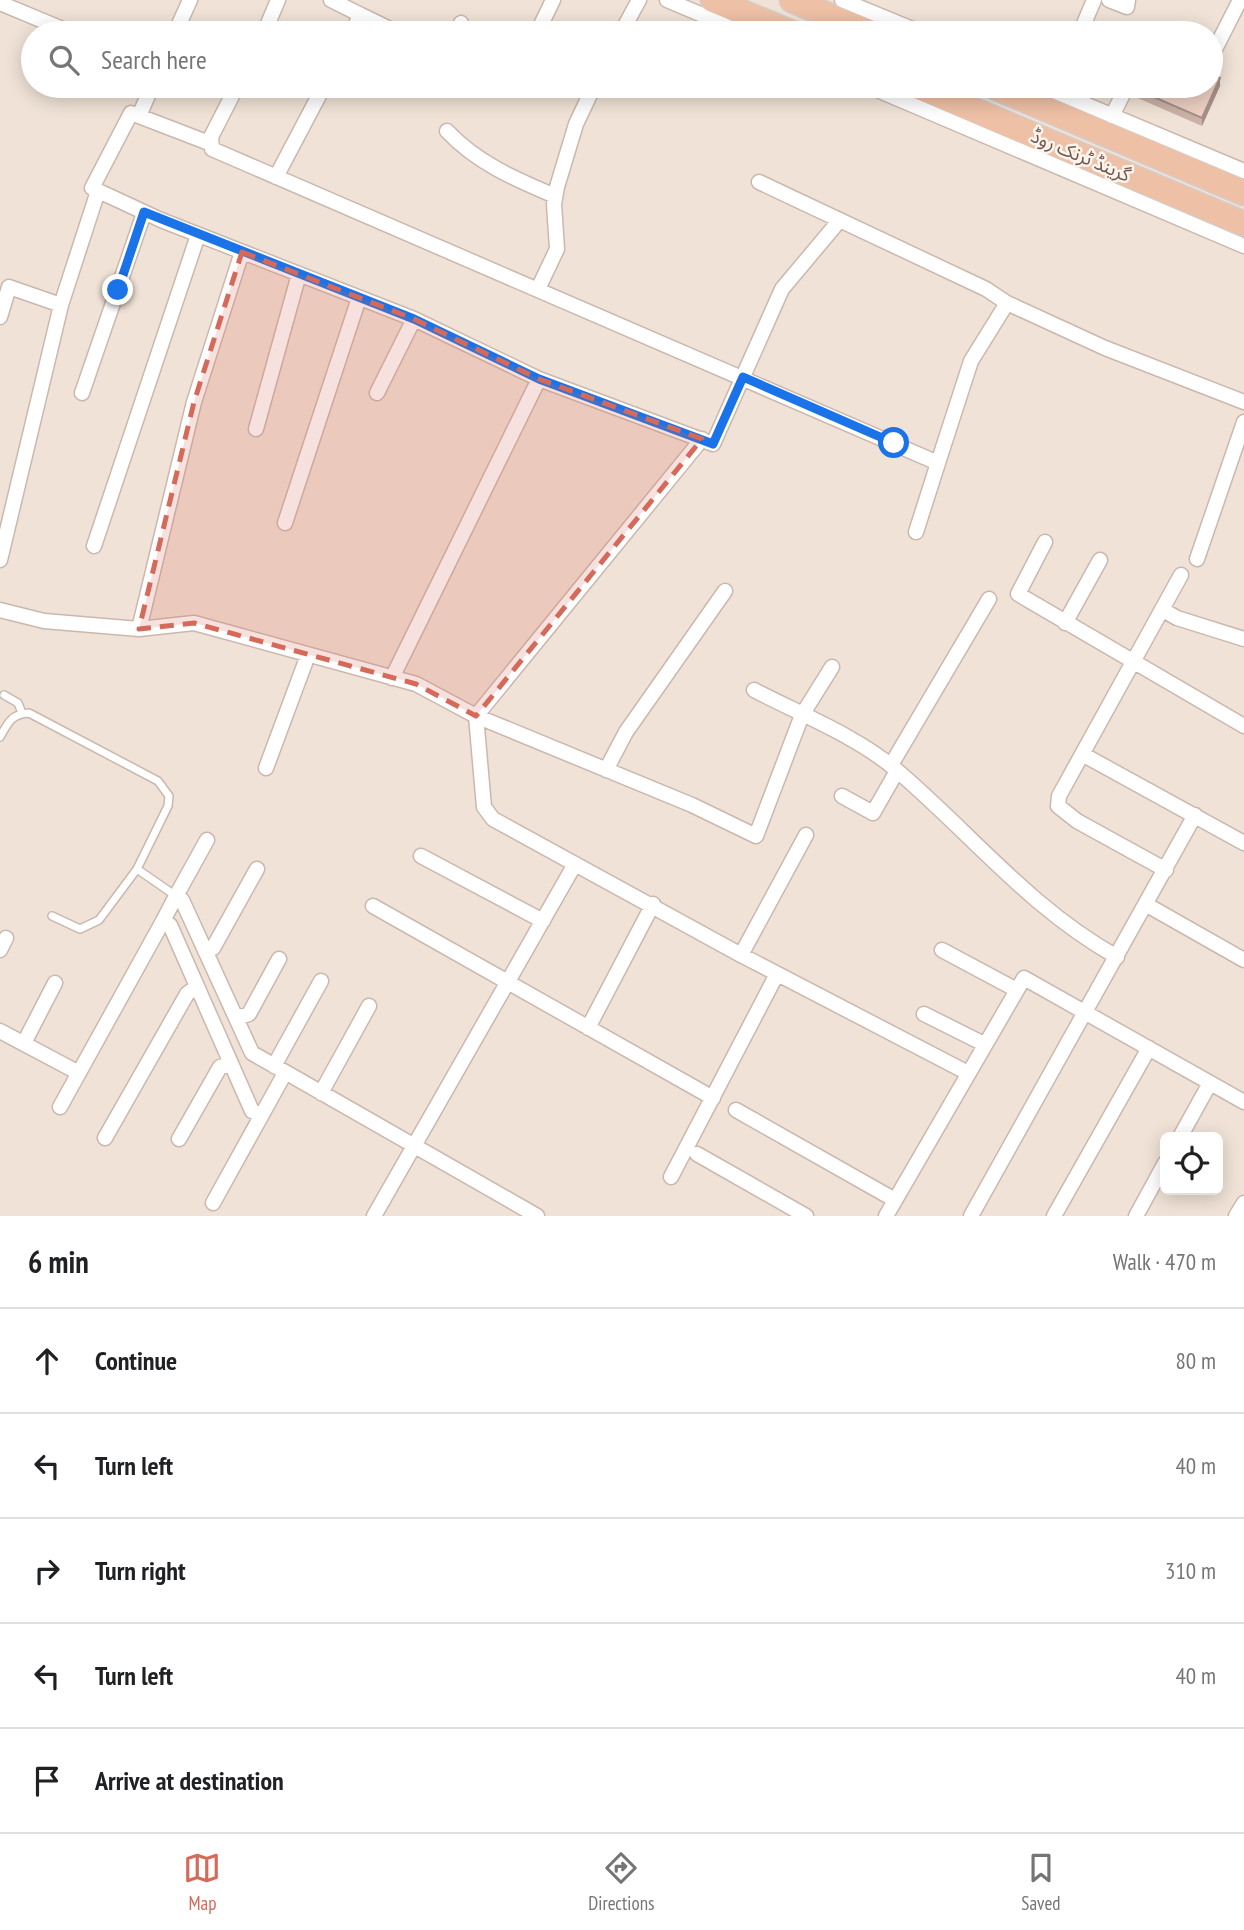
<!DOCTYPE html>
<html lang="en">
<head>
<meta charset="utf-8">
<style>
	:root { --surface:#fff; --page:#f2f2f2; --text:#202124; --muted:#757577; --line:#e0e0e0; --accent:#d56a5a }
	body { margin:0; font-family:"PT Sans Narrow","Noto Sans Arabic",sans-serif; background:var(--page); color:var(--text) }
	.controls { position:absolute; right:21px; bottom:21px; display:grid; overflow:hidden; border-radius:10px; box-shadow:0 4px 18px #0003 }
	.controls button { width:63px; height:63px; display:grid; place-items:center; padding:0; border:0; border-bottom:2px solid var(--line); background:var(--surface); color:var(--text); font:35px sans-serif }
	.stop { position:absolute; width:21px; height:21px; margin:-16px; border:5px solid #1a73e8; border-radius:50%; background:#fff }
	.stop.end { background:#1a73e8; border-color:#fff; box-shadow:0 2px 7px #0008 }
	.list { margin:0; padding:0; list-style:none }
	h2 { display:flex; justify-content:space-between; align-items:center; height:91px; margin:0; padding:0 28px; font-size:30px }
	h2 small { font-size:23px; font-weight:400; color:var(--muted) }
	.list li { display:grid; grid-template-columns:46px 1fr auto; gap:21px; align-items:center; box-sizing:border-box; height:105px; padding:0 28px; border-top:2px solid var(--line) }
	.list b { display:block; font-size:26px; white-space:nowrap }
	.list em { font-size:23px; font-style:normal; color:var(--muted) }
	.icon { flex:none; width:38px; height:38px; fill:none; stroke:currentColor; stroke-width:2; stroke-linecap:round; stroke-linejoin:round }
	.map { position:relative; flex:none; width:1244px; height:1216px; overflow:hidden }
	.search { position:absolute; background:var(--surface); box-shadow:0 4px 18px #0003; left:21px; right:21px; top:21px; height:77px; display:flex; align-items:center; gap:18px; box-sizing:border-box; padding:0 24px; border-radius:38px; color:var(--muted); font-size:26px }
	.sheet { height:616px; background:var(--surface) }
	nav { display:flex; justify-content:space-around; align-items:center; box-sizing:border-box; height:98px; border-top:2px solid var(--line); background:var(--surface); font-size:19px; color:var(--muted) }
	nav a { display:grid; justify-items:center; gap:4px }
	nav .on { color:var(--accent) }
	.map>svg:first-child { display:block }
	.residential { fill:#f0e2d6; fill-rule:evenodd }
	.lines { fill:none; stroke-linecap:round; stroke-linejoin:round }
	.service-casing { stroke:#cab8ae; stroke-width:10 }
	.minor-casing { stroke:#cab8ae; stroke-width:17 }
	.trunk-casing { stroke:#d4cdca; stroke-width:27 }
	.service { stroke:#fff; stroke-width:7 }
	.minor { stroke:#fff; stroke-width:14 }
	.trunk { stroke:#eec0a6; stroke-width:24 }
	.wall { fill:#cbb1a7 }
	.shaded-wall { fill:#a59088 }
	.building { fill:#eccec2; stroke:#a59088; stroke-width:2 }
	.route { stroke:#1a73e8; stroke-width:9 }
	.marked { fill:#d56a5a; fill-opacity:0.2; stroke:#d56a5a; stroke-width:5; stroke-dasharray:14 9; stroke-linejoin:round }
	.labels { text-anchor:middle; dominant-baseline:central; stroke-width:5; stroke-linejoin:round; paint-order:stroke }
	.street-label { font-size:19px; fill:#70574e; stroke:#fdf5ed }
</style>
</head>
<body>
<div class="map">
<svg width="1244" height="1216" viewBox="0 0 1244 1216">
	<rect width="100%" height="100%" fill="#faf0e7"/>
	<path class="residential" d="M 0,0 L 1244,0 L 1244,1216 L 0,1216 ZM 33,33 L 1211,33 L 1211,86 L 33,86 ZM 1165,1137 L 1218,1137 L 1218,1190 L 1165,1190 Z"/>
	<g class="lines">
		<defs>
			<path id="service" d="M 4,695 L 18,703 L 22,713
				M 0,737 C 8,723 11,714 29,713 L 158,781 L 169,796 L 168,806 L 137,869
				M 52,916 L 80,929 L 99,920 L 137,869 L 176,896"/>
			<path id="minor" d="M 331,0 L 361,15 L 351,33
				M 667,0 L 745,33
				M 842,0 L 922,33
				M 1109,0 L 1127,7 L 1128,0
				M 0,3 L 72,33
				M 361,15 L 398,33
				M 175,33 L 190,0
				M 264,33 L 278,0
				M 455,33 L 461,23
				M 537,33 L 553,0
				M 621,33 L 639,0
				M 1080,33 L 1094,0
				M 1211,57 L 1240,0
				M 237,86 L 211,137 L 212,149 L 938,463 L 971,361 L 1007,303 L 986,289 L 759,182
				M 868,86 L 1244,246
				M 1042,86 L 1244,171
				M 139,116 L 152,86
				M 1112,116 L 1127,86
				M 447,131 C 477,163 515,179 555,196
				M 209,143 L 131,113 L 92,188 L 161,220 L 414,319 L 539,379 L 713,444 L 782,289 L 839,221
				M 276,177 L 324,86
				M 538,289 L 557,249 L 554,204 L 557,187 L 576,124 L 594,86
				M 1007,303 L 1105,348 L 1244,402
				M 0,317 L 9,287 L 61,305
				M 82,393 L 144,213
				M 377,393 L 414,319
				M 256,429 L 299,274
				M 702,439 L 476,716 L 484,807 L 493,819 L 741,955 L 968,1073
				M 285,523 L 359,298
				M 916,532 L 938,463
				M 1045,542 L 1018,594 L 1244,726
				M 94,546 L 198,235
				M 1197,559 L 1244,422
				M 0,560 L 61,305 L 98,191
				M 0,610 L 44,621 L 139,629 L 194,623 L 416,684 L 476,716 L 692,805 L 756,836 L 802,715 L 832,667
				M 1163,610 L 1177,618 L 1244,639
				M 1065,623 L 1100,560
				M 139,629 L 194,402 L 242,252
				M 392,678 L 539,379
				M 754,690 C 800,714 854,735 894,768 C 971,833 1028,907 1117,957
				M 1082,754 L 1244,843
				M 891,765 L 989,599
				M 266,768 L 308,655
				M 606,770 L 626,732 L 725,591
				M 842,796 L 873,813 L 897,771
				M 207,840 L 176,896 L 182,900 L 252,1053 L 537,1216
				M 421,856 L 543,921
				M 1166,870 L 1077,821 L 1058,806 L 1059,796 L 1181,575
				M 1147,905 L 1244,960
				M 373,906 L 713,1098
				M 163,921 L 176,896
				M 0,950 L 6,938
				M 942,950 L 1015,989
				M 205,951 L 213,948 L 257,869
				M 741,955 L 806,835
				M 924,1014 L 984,1044
				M 236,1018 L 249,1014 L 279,959
				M 588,1028 L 653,904
				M 0,1031 L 79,1073
				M 24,1043 L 55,983
				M 274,1066 L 321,981
				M 321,1093 L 369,1006
				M 60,1107 L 163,921 L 170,925 L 252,1111 L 261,1115
				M 736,1110 L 895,1200
				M 1180,1137 L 1210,1083
				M 105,1138 L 187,994 L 196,987
				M 179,1139 L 220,1067 L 229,1064
				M 697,1154 L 806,1216
				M 671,1177 L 777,974
				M 213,1203 L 285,1073
				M 374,1216 L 575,864
				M 886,1216 L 1024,978 L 1244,1102
				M 971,1216 L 1195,815
				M 1054,1216 L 1149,1048
				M 1136,1216 L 1165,1163
				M 1236,1216 L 1244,1203"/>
			<path id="trunk" d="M 713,0 L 792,33
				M 792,0 L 870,33
				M 917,86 L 1244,224
				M 992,86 L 1244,193"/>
		</defs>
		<use href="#service" class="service-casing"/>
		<use href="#minor" class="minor-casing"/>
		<use href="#trunk" class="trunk-casing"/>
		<use href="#service" class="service"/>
		<use href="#minor" class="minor"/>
		<use href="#trunk" class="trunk"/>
	</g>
	<path class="wall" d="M 1220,86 L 1202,126 L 1133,96 L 1133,88 Z"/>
	<path class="shaded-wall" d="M 1220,78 L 1220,86 L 1202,126 L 1202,118 Z"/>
	<path class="building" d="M 1211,74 L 1220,78 L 1202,118 L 1133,88 L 1134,86 L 1211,86 Z"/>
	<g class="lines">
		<path class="route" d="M 118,290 L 144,212 L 414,319 L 539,379 L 713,444 L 743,377 L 894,443"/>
	</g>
	<path class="marked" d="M 242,252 L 414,319 L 539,379 L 702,439 L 476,716 L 416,684 L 194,623 L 139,629 L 194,402 Z"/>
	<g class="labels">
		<g class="street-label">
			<text transform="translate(1081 155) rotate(23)">گرینڈ ٹرنک روڈ</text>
		</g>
	</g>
</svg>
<div class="controls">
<button><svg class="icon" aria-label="locate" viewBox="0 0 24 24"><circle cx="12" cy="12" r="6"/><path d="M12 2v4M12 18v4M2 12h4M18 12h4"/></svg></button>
</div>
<div class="stop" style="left:894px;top:443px"></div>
<div class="stop end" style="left:118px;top:290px"></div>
<div class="search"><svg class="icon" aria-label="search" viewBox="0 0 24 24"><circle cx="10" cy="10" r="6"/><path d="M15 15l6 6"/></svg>Search here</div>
</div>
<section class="sheet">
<h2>6 min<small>Walk · 470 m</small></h2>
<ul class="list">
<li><svg class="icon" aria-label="ahead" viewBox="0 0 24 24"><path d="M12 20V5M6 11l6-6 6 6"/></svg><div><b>Continue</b></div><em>80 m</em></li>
<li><svg class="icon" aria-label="left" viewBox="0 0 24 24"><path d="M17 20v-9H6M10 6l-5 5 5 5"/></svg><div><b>Turn left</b></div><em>40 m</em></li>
<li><svg class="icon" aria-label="right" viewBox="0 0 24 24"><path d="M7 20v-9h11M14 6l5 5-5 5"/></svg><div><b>Turn right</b></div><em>310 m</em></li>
<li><svg class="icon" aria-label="left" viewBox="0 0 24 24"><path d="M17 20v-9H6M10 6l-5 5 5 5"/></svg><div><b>Turn left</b></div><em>40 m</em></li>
<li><svg class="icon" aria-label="arrive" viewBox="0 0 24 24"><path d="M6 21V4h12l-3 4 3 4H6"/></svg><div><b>Arrive at destination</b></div></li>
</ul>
</section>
<nav>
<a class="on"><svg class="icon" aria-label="map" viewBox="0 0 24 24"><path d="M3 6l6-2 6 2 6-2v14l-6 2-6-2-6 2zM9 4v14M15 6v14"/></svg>Map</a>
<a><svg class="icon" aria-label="directions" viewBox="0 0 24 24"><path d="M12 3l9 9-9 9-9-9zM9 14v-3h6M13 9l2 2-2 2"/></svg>Directions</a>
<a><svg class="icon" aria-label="saved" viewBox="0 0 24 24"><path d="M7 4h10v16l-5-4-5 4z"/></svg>Saved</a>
</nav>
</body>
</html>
